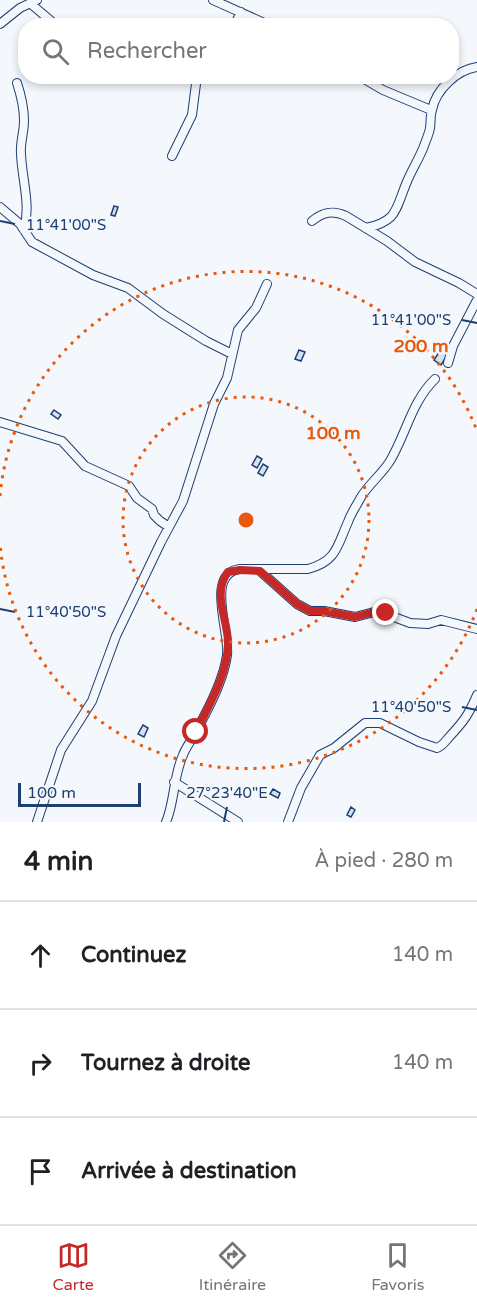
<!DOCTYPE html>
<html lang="fr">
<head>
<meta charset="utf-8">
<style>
	:root { --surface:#fff; --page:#f6f6f6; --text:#202124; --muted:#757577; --line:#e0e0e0; --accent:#c62828 }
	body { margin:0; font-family:"Varela Round",sans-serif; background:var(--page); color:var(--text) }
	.scale { position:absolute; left:18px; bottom:15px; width:123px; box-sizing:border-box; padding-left:6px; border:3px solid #1d3f73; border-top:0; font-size:16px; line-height:21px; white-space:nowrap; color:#1d3f73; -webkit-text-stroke:4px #f4f7fb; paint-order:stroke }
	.stop { position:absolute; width:18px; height:18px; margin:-14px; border:4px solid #c62828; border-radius:50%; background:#fff }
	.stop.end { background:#c62828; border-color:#fff; box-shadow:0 2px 6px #0008 }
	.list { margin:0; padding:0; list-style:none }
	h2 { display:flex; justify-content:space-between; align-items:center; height:78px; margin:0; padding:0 24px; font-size:26px }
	h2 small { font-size:20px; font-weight:400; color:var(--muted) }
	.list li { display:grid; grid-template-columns:39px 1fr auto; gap:18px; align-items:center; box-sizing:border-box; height:108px; padding:0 24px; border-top:2px solid var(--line) }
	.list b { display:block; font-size:22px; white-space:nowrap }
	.list em { font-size:20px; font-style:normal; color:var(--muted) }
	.icon { flex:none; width:33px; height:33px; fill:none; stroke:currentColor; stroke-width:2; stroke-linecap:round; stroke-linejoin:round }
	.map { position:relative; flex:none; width:477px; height:822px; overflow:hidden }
	.search { position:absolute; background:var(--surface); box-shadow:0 3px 9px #0003; left:18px; right:18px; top:18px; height:66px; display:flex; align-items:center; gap:15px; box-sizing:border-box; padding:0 21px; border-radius:24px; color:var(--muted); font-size:22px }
	.sheet { height:402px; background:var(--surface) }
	nav { display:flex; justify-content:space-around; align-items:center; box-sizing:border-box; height:84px; border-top:2px solid var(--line); background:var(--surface); font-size:16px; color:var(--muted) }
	nav a { display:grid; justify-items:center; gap:3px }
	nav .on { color:var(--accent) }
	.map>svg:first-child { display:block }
	.building { fill:#d5e0f0; stroke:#1d3f73; stroke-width:1.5 }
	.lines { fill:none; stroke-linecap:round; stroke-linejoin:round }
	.minor-casing { stroke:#1d3f73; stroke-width:10 }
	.minor { stroke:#f4f7fb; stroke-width:8 }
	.route { stroke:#c62828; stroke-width:8 }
	.ticks { fill:none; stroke:#1d3f73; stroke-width:2 }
	.ring { fill:none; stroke:#e8590c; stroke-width:3; stroke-dasharray:3 6 }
	.ticks-label { font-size:15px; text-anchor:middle; fill:#1d3f73; stroke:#f4f7fb; stroke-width:4.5; stroke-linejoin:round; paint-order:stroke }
	.centre { fill:#e8590c; stroke:#f4f7fb; stroke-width:3 }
	.ring-label { font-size:18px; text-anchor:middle; font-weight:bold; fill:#e8590c; stroke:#f4f7fb; stroke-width:4.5; stroke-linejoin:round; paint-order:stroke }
</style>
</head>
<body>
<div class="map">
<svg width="477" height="822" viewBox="0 0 477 822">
	<rect width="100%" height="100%" fill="#f4f7fb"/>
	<path class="building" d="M 114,206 L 118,207 L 115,216 L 111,215 Z
		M 441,349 L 448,354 L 441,365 L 434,360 Z
		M 299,350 L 305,352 L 301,361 L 295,359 Z
		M 54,410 L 61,415 L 58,419 L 51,414 Z
		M 257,456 L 262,459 L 257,468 L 252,465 Z
		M 263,464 L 268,467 L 263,476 L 258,473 Z
		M 143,725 L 148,728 L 144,737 L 138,734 Z
		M 273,789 L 280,793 L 278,798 L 270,794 Z
		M 351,807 L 355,810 L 351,817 L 347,815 Z"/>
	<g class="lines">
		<defs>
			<path id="minor" d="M 213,0 L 271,26
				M 31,4 L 57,26
				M 0,24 L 20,8 L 37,0
				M 234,26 L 241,12
				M 359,76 L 383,90 L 431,110
				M 17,83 C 21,95 24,108 24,121 C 24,132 20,143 21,154 C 22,180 31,204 24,230
				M 172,156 L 192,115 L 197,76
				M 0,207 L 20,224 L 32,242 L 93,275 L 128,288 L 163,314 L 206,341 L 232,354
				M 312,221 C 323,212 333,210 346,216 L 387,241 L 415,262 L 459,283 L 477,294
				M 366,228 C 397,221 395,211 406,184 C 411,171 419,159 424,146 C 426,140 429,134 430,128 C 431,122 430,116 432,110 C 436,89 457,70 477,67
				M 448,363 L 453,346 L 477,300
				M 0,422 L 62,441 L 85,466 L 129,486 L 137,498 L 152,509 L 154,515 L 160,521 L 169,527
				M 260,571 L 297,604 L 310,611 L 324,611 L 355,617 L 378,611 L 410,623 L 428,624 L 441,620 L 477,629
				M 174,782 L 238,822
				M 37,822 L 61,750 L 92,701 L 116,636 L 161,542 L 183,501 L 214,404 L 227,378 L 238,330 L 256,308 L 267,284
				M 166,822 C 175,801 173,777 183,755 C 186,747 192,740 196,731 C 208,710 224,678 227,655 C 230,632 205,573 240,569 L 308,569 C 337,561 337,546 348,522 C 351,513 357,505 361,497 C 369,484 382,474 390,461 C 406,434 412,401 435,379
				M 288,822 L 301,788 L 320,755 L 334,748 L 365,723 L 380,723 L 419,742 L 437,748 C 444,745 446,740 451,735 C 464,721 469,714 477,695"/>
		</defs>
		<use href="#minor" class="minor-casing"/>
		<use href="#minor" class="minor"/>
	</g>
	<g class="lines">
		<path class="route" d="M 196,732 C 209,705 227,675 228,645 C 229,621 211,594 228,572 L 240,570 L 260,571 L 297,604 L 310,611 L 324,611 L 355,617 L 378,611 L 386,613"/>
	</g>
	<path class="ticks" d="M 0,221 L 15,224M 462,320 L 477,323M 0,609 L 15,612M 462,707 L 477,710M 224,822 L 227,807"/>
	<g class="ring">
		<circle cx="246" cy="520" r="123"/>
		<path d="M477 609A247 247 0 0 1 0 544M0 496A247 247 0 0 1 477 431"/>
	</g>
	<g class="ticks-label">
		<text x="66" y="230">11°41'00"S</text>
		<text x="411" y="325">11°41'00"S</text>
		<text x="66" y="617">11°40'50"S</text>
		<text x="411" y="712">11°40'50"S</text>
		<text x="227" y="798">27°23'40"E</text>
	</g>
	<circle cx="246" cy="520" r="9" class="centre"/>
	<g class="ring-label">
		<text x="421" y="352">200 m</text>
		<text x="333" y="439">100 m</text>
	</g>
</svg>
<div class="scale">100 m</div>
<div class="stop" style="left:196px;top:732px"></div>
<div class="stop end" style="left:386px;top:613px"></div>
<div class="search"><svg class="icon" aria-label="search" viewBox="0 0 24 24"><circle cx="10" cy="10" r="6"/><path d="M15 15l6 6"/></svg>Rechercher</div>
</div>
<section class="sheet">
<h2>4 min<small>À pied · 280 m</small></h2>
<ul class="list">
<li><svg class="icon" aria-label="ahead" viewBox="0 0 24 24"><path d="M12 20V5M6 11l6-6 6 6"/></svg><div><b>Continuez</b></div><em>140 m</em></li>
<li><svg class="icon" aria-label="right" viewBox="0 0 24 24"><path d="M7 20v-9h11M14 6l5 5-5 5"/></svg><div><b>Tournez à droite</b></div><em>140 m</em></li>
<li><svg class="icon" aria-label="arrive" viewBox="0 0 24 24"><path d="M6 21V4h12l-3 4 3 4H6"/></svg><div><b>Arrivée à destination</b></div></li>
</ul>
</section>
<nav>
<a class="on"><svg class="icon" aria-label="map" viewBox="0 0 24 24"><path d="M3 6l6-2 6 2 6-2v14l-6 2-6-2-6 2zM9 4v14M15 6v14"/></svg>Carte</a>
<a><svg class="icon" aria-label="directions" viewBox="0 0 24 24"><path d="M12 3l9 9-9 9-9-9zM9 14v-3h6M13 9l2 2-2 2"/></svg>Itinéraire</a>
<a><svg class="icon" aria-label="saved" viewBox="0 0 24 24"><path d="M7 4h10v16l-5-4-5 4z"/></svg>Favoris</a>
</nav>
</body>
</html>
